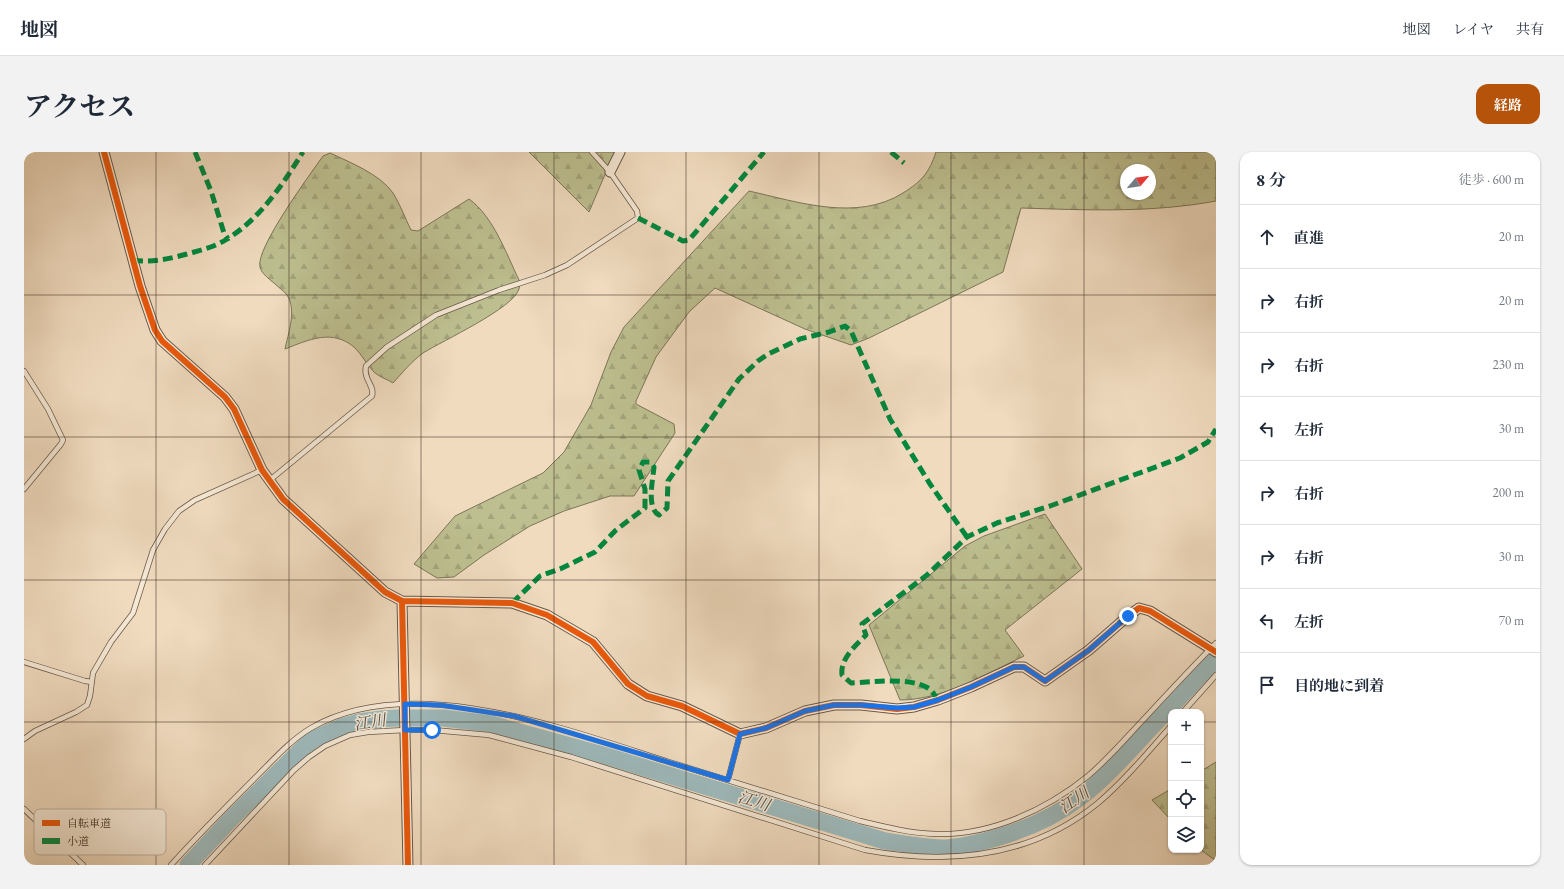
<!DOCTYPE html>
<html lang="ja">
<head>
<meta charset="utf-8">
<style>
	:root { --surface:#fff; --page:#f2f2f3; --text:#1f2937; --muted:#747a83; --line:#e0e1e3; --accent:#b45309 }
	body { margin:0; font-family:"EB Garamond","Noto Serif JP",serif; background:var(--page); color:var(--text) }
	.controls { position:absolute; right:12px; bottom:12px; display:grid; overflow:hidden; border-radius:8px; box-shadow:0 1px 3px #0004 }
	.controls button { width:36px; height:36px; display:grid; place-items:center; padding:0; border:0; border-bottom:1px solid var(--line); background:var(--surface); color:var(--text); font:20px sans-serif }
	.compass { position:absolute; left:1096px; top:12px; width:36px; height:36px; border-radius:50%; background:var(--surface); box-shadow:0 1px 3px #0004; rotate:61deg }
	.stop { position:absolute; width:12px; height:12px; margin:-9px; border:3px solid #1a73e8; border-radius:50%; background:#fff }
	.stop.end { background:#1a73e8; border-color:#fff; box-shadow:0 1px 4px #0008 }
	.list { margin:0; padding:0; list-style:none }
	h2 { display:flex; justify-content:space-between; align-items:center; height:52px; margin:0; padding:0 16px; font-size:17px }
	h2 small { font-size:13px; font-weight:400; color:var(--muted) }
	.list li { display:grid; grid-template-columns:26px 1fr auto; gap:12px; align-items:center; box-sizing:border-box; height:64px; padding:0 16px; border-top:1px solid var(--line) }
	.list b { display:block; font-size:15px; white-space:nowrap }
	.list em { font-size:13px; font-style:normal; color:var(--muted) }
	.icon { flex:none; width:22px; height:22px; fill:none; stroke:currentColor; stroke-width:2; stroke-linecap:round; stroke-linejoin:round }
	.map { position:relative; flex:none; width:1192px; height:713px; overflow:hidden; border-radius:12px }
	header { display:flex; align-items:center; gap:24px; box-sizing:border-box; height:56px; padding:0 20px; background:var(--surface); border-bottom:1px solid var(--line) }
	header strong { font-size:19px }
	nav { display:flex; gap:22px; margin-inline-start:auto; font-size:14px }
	.intro { display:flex; align-items:center; justify-content:space-between; box-sizing:border-box; height:96px; padding:0 24px }
	h1 { margin:0; font-size:28px }
	.button { padding:10px 18px; border-radius:12px; background:var(--accent); color:#fff; font-size:14px; font-weight:700 }
	main { display:flex; gap:24px; padding:0 24px }
	aside { flex:1; background:var(--surface); border-radius:12px; box-shadow:0 1px 3px #0004 }
	.map>svg:first-child { display:block }
	.forest { fill:url(#forest-firs); stroke:#7c7658; fill-rule:evenodd }
	.lines { fill:none; stroke-linecap:round; stroke-linejoin:round }
	.river { stroke:#9db9bb; stroke-width:17 }
	.lane-casing { stroke:#695848; stroke-width:6 }
	.street-casing { stroke:#695848; stroke-width:11 }
	.lane { stroke:#f5e8d5; stroke-width:4.5 }
	.street { stroke:#f5e8d5; stroke-width:9 }
	.quiet { stroke:#00873e; stroke-width:5; stroke-dasharray:10 5; stroke-linecap:butt }
	.cycleway-casing { stroke:#f5e8d5; stroke-width:8 }
	.cycleway { stroke:#e8590c; stroke-width:6 }
	.route { stroke:#1a73e8; stroke-width:5 }
	.grid { fill:none; stroke:#3c2c21; stroke-width:1; stroke-opacity:0.55 }
	.labels { text-anchor:middle; dominant-baseline:central; stroke-width:3; stroke-linejoin:round; paint-order:stroke }
	.water-label { font-size:16px; font-style:italic; fill:#544f48; stroke:#f5e8d5 }
	.key { fill:#f5e8d5; stroke:#beb09f; stroke-width:1 }
	.key-label { font-size:11px; fill:#3c2c21 }
</style>
</head>
<body>
<header>
<strong>地図</strong>
<nav><a>地図</a><a>レイヤ</a><a>共有</a></nav>
</header>
<div class="intro"><h1>アクセス</h1><a class="button">経路</a></div>
<main>
<div class="map">
<svg width="1192" height="713" viewBox="0 0 1192 713">
	<defs>
		<pattern id="forest-firs" width="22" height="20" patternUnits="userSpaceOnUse"><rect width="22" height="20" fill="#bdbf90"/><path d="M5 1l3.5 6h-7zM16 11l3.5 6h-7z" fill="#a3a47c"/></pattern>
	</defs>
	<rect width="100%" height="100%" fill="#f0dbbf"/>
	<filter id="stains"><feTurbulence type="fractalNoise" baseFrequency=".005" numOctaves="4"/><feColorMatrix values="0 0 0 0 .2 0 0 0 0 .09 0 0 0 0 .02 0 0 0 .5 -.17"/></filter>
	<radialGradient id="worn" r=".72"><stop offset=".6" stop-color="#630" stop-opacity="0"/><stop offset="1" stop-color="#630" stop-opacity=".3"/></radialGradient>
	<path class="forest" d="M 505,0 L 593,0 L 585,13 L 565,60 Z
		M 912,0 L 1192,0 L 1192,49 C 1128,61 1062,58 997,56 L 979,120 L 845,186 L 827,193 L 781,177 L 691,136 L 665,160 L 632,205 L 612,249 L 612,252 L 650,272 L 651,281 L 610,344 L 586,344 L 540,359 L 506,374 L 460,403 L 430,425 L 413,426 L 390,412 L 431,364 L 519,321 L 540,300 L 567,253 L 587,200 L 600,175 L 725,39 C 774,50 833,70 879,41 C 898,29 905,21 912,0 ZM 1102,18 L 1126,18 L 1126,42 L 1102,42 Z
		M 306,1 C 325,10 356,22 369,41 C 376,52 381,66 387,78 L 394,79 L 445,47 C 469,64 482,101 495,128 C 495,131 496,135 495,137 C 490,156 418,189 399,201 C 388,209 378,221 369,231 C 363,227 355,225 350,220 C 343,213 338,203 331,196 C 309,176 284,188 261,197 C 264,182 273,158 263,143 C 260,139 254,135 250,131 C 245,127 237,121 236,115 C 231,97 287,21 299,4 Z
		M 1021,362 L 1058,417 L 981,478 L 1000,504 C 962,522 919,548 876,548 L 845,473 L 941,394 L 960,384 Z
		M 1192,610 L 1192,709 L 1177,698 L 1177,619 Z
		M 1147,637 L 1147,668 L 1128,648 Z"/>
	<g class="lines">
		<path class="river" d="M 164,713 L 208,666 L 282,593 L 292,586 L 317,575 L 335,570 L 357,567 L 372,566 L 419,566 L 467,572 L 582,604 L 861,689 C 881,692 902,696 922,696 C 940,695 958,690 975,685 C 1045,665 1074,633 1121,582 C 1145,557 1168,532 1192,507"/>
		<defs>
			<path id="lane" d="M 0,219 L 24,257 L 39,288 L 37,292 L 0,337
				M 246,328 L 348,244 C 351,233 339,228 342,214 L 363,195 L 412,163 L 475,138 L 521,123 L 543,113 L 614,66 L 613,59 L 586,20 L 568,0
				M 0,510 L 61,529 L 68,530
				M 1159,560 L 1192,523
				M 0,587 L 11,579 L 52,560 L 63,553 L 66,544 L 69,521 L 87,490 L 109,461 L 129,398 L 141,377 L 155,359 L 171,348 L 238,318
				M 704,628 L 716,582
				M 0,657 L 59,713
				M 147,713 C 175,682 205,652 235,622 C 251,606 267,588 287,576 C 387,518 544,578 645,610 C 709,630 773,649 836,669 C 861,675 885,681 911,682 C 966,684 1022,658 1064,624 C 1084,607 1101,587 1119,568 C 1143,542 1167,516 1192,491
				M 181,713 L 270,618 L 285,605 L 301,594 L 326,583 L 344,580 L 381,578 L 409,578 L 465,583 L 547,605 L 841,698 C 923,713 1007,706 1074,651 C 1101,628 1124,600 1147,574"/>
			<path id="street" d="M 80,0 L 116,134 L 131,178 L 138,189 L 201,245 L 210,257 L 238,318 L 259,347 L 361,440 L 378,449 L 488,451 L 523,463 L 569,490 L 604,532 L 623,544 L 658,554 L 716,582 L 742,576 L 781,559 L 810,553 L 837,553 L 873,557 L 890,555 L 914,548 L 947,535 L 990,515 L 1000,515 L 1021,529 L 1065,498 L 1104,464 L 1115,456 L 1126,459 L 1192,500
				M 586,20 L 596,0
				M 378,449 L 384,713"/>
		</defs>
		<use href="#lane" class="lane-casing"/>
		<use href="#street" class="street-casing"/>
		<use href="#lane" class="lane"/>
		<use href="#street" class="street"/>
		<path class="quiet" d="M 171,0 L 187,39 L 200,81 L 204,87
			M 867,0 L 880,11
			M 614,66 L 659,89 L 665,88 L 740,0
			M 109,108 C 127,111 145,107 163,102 C 177,98 191,95 203,87 C 236,67 259,32 279,0
			M 488,451 L 516,424 L 536,417 L 571,400 L 592,378 L 621,356 L 621,337 L 615,318 L 619,310 L 626,310 L 630,315 C 629,328 622,356 635,363 L 643,356 L 644,329 L 715,227 L 734,209 L 744,202 L 776,187 L 805,180 L 821,174 L 827,179 L 866,267 L 906,332 L 943,385
			M 914,548 C 911,544 909,539 904,536 C 886,525 849,530 827,531 L 818,523 C 816,507 831,494 842,483 L 838,472 L 903,423 L 943,385 L 973,371 L 1026,354 L 1156,306 L 1184,290 L 1192,277"/>
		<defs>
			<path id="cycleway" d="M 80,0 L 116,134 L 131,178 L 138,189 L 201,245 L 210,257 L 238,318 L 259,347 L 361,440 L 378,449 L 488,451 L 523,463 L 569,490 L 604,532 L 623,544 L 658,554 L 716,582 L 742,576 L 781,559 L 810,553 L 837,553 L 873,557 L 890,555 L 914,548 L 947,535 L 990,515 L 1000,515 L 1021,529 L 1065,498 L 1104,464 L 1115,456 L 1126,459 L 1192,500
				M 378,449 L 384,713"/>
		</defs>
		<use href="#cycleway" class="cycleway-casing"/>
		<use href="#cycleway" class="cycleway"/>
	</g>
	<g class="lines">
		<path class="route" d="M 408,578 L 381,578 L 381,552 L 416,553 L 490,564 L 704,628 L 716,582 L 742,576 L 781,559 L 810,553 L 837,553 L 873,556 L 890,555 L 914,548 L 947,535 L 990,515 L 1000,515 L 1021,529 L 1065,498 L 1104,464"/>
	</g>
	<path class="grid" d="M 132,0 L 132,713M 265,0 L 265,713M 397,0 L 397,713M 530,0 L 530,713M 662,0 L 662,713M 795,0 L 795,713M 927,0 L 927,713M 1060,0 L 1060,713M 0,143 L 1192,143M 0,285 L 1192,285M 0,428 L 1192,428M 0,570 L 1147,570M 1177,570 L 1192,570"/>
	<g class="labels">
		<g class="water-label">
			<text transform="translate(346 570) rotate(-9)">江川</text>
			<text transform="translate(1050 648) rotate(-35)">江川</text>
			<text transform="translate(730 649) rotate(17)">江川</text>
		</g>
	</g>
	<rect x="10" y="657" width="132" height="46" rx="6" class="key"/>
	<rect x="18" y="668" width="18" height="6" fill="#e8590c"/>
	<rect x="18" y="686" width="18" height="6" fill="#00873e"/>
	<g class="key-label">
		<text x="43" y="675">自転車道</text>
		<text x="43" y="693">小道</text>
	</g>
	<rect width="100%" height="100%" filter="url(#stains)"/>
	<rect width="100%" height="100%" fill="url(#worn)"/>
</svg>
<div class="controls">
<button>+</button>
<button>−</button>
<button><svg class="icon" aria-label="locate" viewBox="0 0 24 24"><circle cx="12" cy="12" r="6"/><path d="M12 2v4M12 18v4M2 12h4M18 12h4"/></svg></button>
<button><svg class="icon" aria-label="layers" viewBox="0 0 24 24"><path d="M12 4l9 5-9 5-9-5zM3 14l9 5 9-5"/></svg></button>
</div>
<svg class="compass" viewBox="-18 -18 36 36"><path d="M0-13l5 13h-10z" fill="#e53935"/><path d="M0 13l5-13h-10z" fill="#747a83"/></svg>
<div class="stop" style="left:408px;top:578px"></div>
<div class="stop end" style="left:1104px;top:464px"></div>
</div>
<aside>
<h2>8 分<small>徒歩 · 600 m</small></h2>
<ul class="list">
<li><svg class="icon" aria-label="ahead" viewBox="0 0 24 24"><path d="M12 20V5M6 11l6-6 6 6"/></svg><div><b>直進</b></div><em>20 m</em></li>
<li><svg class="icon" aria-label="right" viewBox="0 0 24 24"><path d="M7 20v-9h11M14 6l5 5-5 5"/></svg><div><b>右折</b></div><em>20 m</em></li>
<li><svg class="icon" aria-label="right" viewBox="0 0 24 24"><path d="M7 20v-9h11M14 6l5 5-5 5"/></svg><div><b>右折</b></div><em>230 m</em></li>
<li><svg class="icon" aria-label="left" viewBox="0 0 24 24"><path d="M17 20v-9H6M10 6l-5 5 5 5"/></svg><div><b>左折</b></div><em>30 m</em></li>
<li><svg class="icon" aria-label="right" viewBox="0 0 24 24"><path d="M7 20v-9h11M14 6l5 5-5 5"/></svg><div><b>右折</b></div><em>200 m</em></li>
<li><svg class="icon" aria-label="right" viewBox="0 0 24 24"><path d="M7 20v-9h11M14 6l5 5-5 5"/></svg><div><b>右折</b></div><em>30 m</em></li>
<li><svg class="icon" aria-label="left" viewBox="0 0 24 24"><path d="M17 20v-9H6M10 6l-5 5 5 5"/></svg><div><b>左折</b></div><em>70 m</em></li>
<li><svg class="icon" aria-label="arrive" viewBox="0 0 24 24"><path d="M6 21V4h12l-3 4 3 4H6"/></svg><div><b>目的地に到着</b></div></li>
</ul>
</aside>
</main>
</body>
</html>
